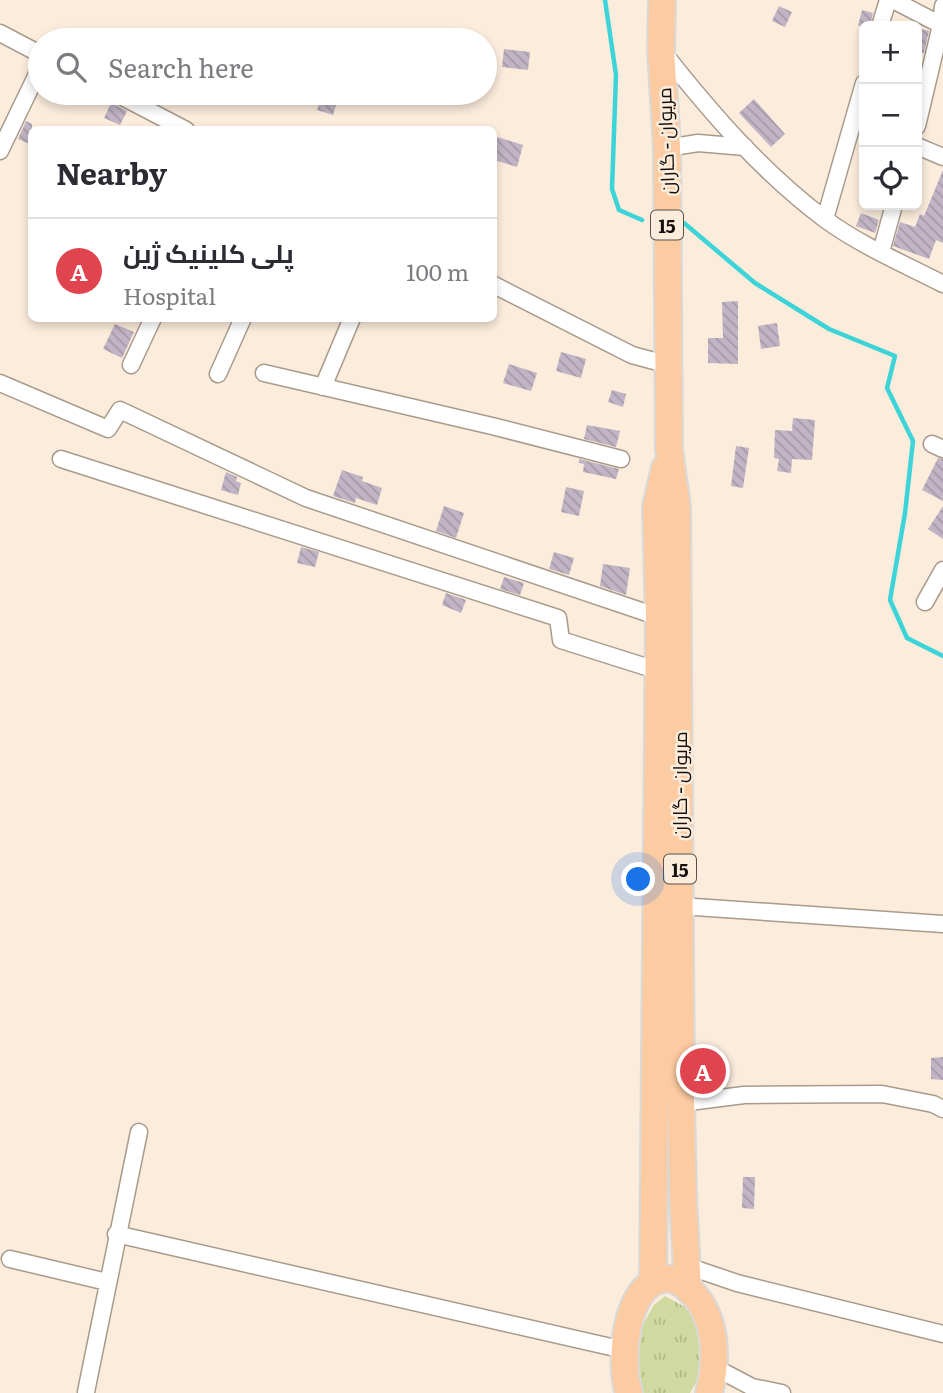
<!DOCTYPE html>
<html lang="en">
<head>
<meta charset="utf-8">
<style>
	:root { --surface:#fff; --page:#f7f7f7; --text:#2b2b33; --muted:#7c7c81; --line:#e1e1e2; --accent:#2563eb }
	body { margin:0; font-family:Literata,Cairo,serif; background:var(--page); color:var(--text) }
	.controls { position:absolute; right:21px; top:21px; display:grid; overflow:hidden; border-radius:10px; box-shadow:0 4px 10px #0003 }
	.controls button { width:63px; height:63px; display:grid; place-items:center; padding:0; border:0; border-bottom:2px solid var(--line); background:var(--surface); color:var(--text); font:35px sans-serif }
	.you { position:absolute; left:639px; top:880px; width:24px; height:24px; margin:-18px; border:5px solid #fff; border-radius:50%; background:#1a73e8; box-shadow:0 0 0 10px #1a73e833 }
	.badge { display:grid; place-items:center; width:46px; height:46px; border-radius:50%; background:var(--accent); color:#fff; font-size:23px; font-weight:700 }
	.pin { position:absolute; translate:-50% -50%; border:4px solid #fff; box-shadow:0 2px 7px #0006 }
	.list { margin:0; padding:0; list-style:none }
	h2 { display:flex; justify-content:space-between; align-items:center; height:91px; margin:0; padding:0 28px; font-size:30px }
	h2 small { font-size:23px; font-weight:400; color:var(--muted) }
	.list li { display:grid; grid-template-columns:46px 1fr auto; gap:21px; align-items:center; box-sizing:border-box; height:105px; padding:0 28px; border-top:2px solid var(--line) }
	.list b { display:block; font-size:26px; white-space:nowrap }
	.list p { margin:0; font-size:23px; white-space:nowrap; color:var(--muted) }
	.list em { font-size:23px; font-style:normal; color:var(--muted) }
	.icon { flex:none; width:38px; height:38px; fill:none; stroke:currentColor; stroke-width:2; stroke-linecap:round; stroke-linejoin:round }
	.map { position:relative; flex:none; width:943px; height:1393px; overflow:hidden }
	.search { position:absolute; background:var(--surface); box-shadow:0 4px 10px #0003; left:28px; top:28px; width:469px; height:77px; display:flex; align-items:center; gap:18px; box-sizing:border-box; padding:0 24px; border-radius:38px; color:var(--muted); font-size:26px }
	.panel { position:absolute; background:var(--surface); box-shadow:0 4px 10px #0003; left:28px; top:126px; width:469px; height:196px; border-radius:10px }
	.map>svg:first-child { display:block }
	.grass { fill:url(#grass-tufts) }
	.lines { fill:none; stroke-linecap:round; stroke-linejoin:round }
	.stream { stroke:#3cd4d8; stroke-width:4.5 }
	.building { fill:url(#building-back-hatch) }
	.street-casing { stroke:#a99b8c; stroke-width:19 }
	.primary-casing { stroke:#d9d9d8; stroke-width:30 }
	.street { stroke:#fff; stroke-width:16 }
	.primary { stroke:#fdcba2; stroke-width:26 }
	.labels { text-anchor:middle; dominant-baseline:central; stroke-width:5; stroke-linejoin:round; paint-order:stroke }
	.shield { fill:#fbecdc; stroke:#595149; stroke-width:2 }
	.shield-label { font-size:18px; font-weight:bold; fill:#140f0a }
	.street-label { font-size:19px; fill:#140f0a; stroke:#fbecdc }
</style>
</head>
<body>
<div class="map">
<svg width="943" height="1393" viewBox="0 0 943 1393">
	<defs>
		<pattern id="grass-tufts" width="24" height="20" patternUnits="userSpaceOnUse" patternTransform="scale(1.75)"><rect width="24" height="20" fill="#d0d99f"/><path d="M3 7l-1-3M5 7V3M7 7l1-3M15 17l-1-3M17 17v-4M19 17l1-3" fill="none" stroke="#b2b988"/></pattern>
		<pattern id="building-back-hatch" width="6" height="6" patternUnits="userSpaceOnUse" patternTransform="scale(1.75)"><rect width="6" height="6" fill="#c1b4c4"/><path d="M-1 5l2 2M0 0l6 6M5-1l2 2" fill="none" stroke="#a59aa7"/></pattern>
	</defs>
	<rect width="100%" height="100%" fill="#fbecdc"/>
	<path class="grass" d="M 665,1296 L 685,1307 L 704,1333 L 705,1367 L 690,1393 L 640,1393 L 632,1343 L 654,1305 Z"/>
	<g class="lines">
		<path class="stream" d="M 605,0 L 616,75 L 612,189 L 619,210 L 642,220
			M 684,223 L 755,283 L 829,329 L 895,356 L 887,388 L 913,441 L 905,513 L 890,600 L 907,638 L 943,656"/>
	</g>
	<path class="building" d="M 779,6 L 792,12 L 785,27 L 772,21 Z
		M 862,10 L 873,13 L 870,26 L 858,26 Z
		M 917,28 L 929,31 L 924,53 L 917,51 Z
		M 504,49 L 530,52 L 528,70 L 502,67 Z
		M 323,93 L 340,93 L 333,115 L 317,110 Z
		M 754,99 L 785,134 L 771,147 L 739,113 Z
		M 111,103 L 127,111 L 120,125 L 104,118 Z
		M 26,121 L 32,124 L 32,145 L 18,139 Z
		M 494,136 L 523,145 L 517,167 L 494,160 Z
		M 943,170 L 943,243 L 936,240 L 929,259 L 893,246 L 900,222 L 915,227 L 920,214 L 924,216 Z
		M 861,213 L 879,220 L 875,233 L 856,226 Z
		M 738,301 L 738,364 L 708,363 L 708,338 L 723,338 L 722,302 Z
		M 777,323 L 780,346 L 761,349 L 758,326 Z
		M 115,324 L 134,332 L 122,358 L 103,349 Z
		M 561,352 L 586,359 L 581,378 L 556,371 Z
		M 509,364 L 537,373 L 531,391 L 503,383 Z
		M 612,390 L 626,394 L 623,407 L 608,402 Z
		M 793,418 L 815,420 L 812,460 L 792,459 L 791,473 L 777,471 L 779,459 L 774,458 L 775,430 L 792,431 Z
		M 587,425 L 620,431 L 616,447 L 584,439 Z
		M 736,446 L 749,448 L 743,488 L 731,486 Z
		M 938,458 L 943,459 L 943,501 L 922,490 Z
		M 579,459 L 619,469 L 616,479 L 583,472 L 584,464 L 579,463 Z
		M 342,470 L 363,477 L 362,481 L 382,488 L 377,505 L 356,498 L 355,503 L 333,496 Z
		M 226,472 L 237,477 L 236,481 L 241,483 L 238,495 L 221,490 Z
		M 566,487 L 584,491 L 579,516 L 561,512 Z
		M 444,506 L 464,513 L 456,538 L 436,531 Z
		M 943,506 L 943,539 L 928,529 Z
		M 301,547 L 319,552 L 315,567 L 297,563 Z
		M 554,552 L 574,558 L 569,575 L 549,569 Z
		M 603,564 L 630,568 L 626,595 L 600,586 Z
		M 504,577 L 524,583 L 520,595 L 500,589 Z
		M 446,593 L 466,600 L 461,613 L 442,605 Z
		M 943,1057 L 943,1080 L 931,1079 L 931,1058 Z
		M 743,1177 L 755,1177 L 754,1209 L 742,1208 Z"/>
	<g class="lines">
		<defs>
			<path id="street" d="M 893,0 L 943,26
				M 880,26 L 888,0
				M 0,33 L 40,54
				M 663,52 C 711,113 763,173 826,220 C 862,246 904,264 943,284
				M 115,93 L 186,130
				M 917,126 L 941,25 L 943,6
				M 917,146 L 943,157
				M 667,148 L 698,143 L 745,147
				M 0,151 L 40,68
				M 825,219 L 864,83
				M 881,252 L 894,205
				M 494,285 L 632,355 L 669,365
				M 131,365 L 153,318
				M 264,373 L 492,426 L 621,459
				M 218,374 L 243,318
				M 0,383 L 108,429 L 120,410 L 306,498 L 659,617
				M 323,387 L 352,318
				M 932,444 L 943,449
				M 61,459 L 558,618 L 561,640 L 659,671
				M 925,602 L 943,570
				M 680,906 L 943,924
				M 681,1103 L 744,1095 L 882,1094 L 933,1104 L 943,1109
				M 116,1234 L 624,1350
				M 10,1259 L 107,1282
				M 687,1266 L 737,1283 L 943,1334
				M 714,1367 L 752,1387 L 782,1393
				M 86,1392 L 139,1132"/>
			<path id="primary" d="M 662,0 L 661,50 L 667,148 L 669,449 L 677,508 L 681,1103 L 683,1198 L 688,1289
				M 653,1282 L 659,617 L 656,507 L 665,468
				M 629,1393 C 619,1364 624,1285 663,1279 C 672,1277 680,1282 687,1288 C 717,1313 718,1358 709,1393"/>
		</defs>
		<use href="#street" class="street-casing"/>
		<use href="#primary" class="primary-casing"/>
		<use href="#street" class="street"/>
		<use href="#primary" class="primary"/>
	</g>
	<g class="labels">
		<g class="shield">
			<rect x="651" y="210.5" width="32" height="29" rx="5"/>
			<rect x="664" y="854.5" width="32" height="29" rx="5"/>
		</g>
		<g class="shield-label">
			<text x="667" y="225">15</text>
			<text x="680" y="869">15</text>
		</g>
		<g class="street-label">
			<text transform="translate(665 141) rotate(-92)">مریوان - گاران</text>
			<text transform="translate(679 785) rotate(-90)">مریوان - گاران</text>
		</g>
	</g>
</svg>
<div class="controls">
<button>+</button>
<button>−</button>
<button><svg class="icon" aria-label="locate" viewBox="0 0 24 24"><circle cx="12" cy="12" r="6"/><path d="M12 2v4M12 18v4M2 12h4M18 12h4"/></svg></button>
</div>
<div class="you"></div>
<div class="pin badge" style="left:703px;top:1071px;background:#e0444e">A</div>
<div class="search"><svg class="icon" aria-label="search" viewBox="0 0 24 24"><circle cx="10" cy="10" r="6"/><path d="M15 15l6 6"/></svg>Search here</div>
<section class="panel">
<h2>Nearby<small></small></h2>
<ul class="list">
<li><span class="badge" style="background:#e0444e">A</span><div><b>پلی کلینیک ژین</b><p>Hospital</p></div><em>100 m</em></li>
</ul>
</section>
</div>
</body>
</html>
